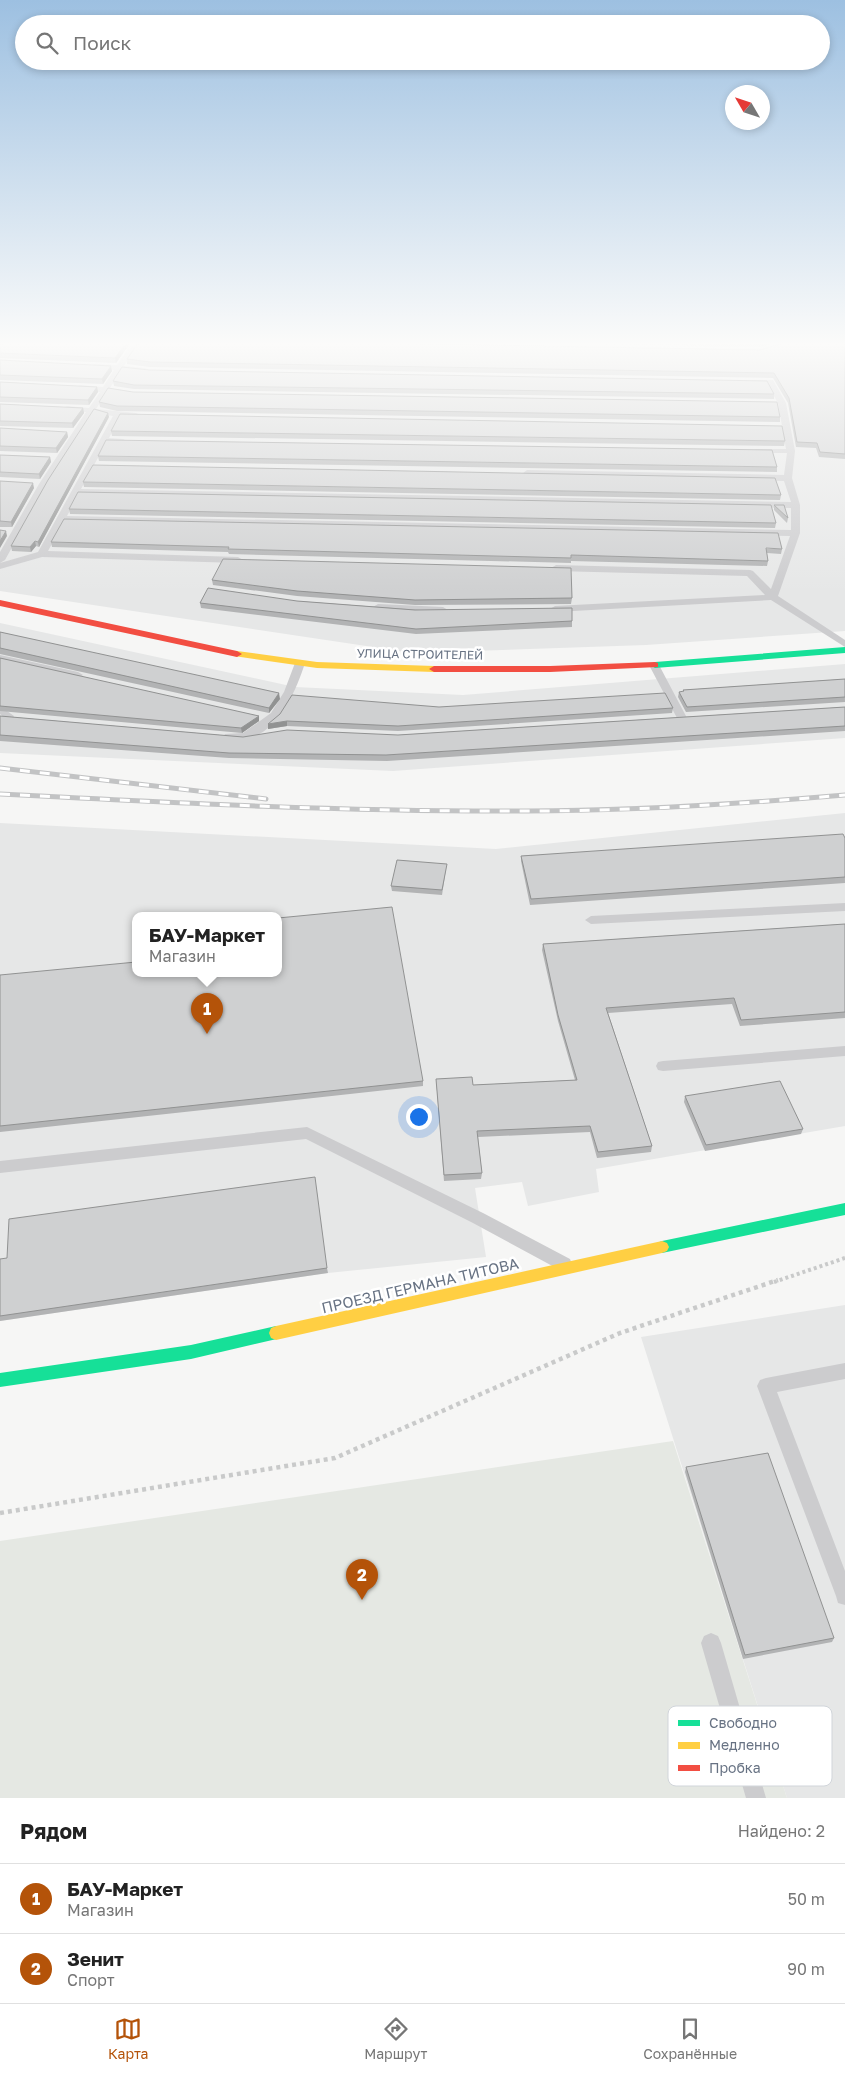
<!DOCTYPE html>
<html lang="ru">
<head>
<meta charset="utf-8">
<style>
	:root { --surface:#fff; --page:#f6f6f6; --text:#222; --muted:#767676; --line:#e0e0e0; --accent:#b45309 }
	body { margin:0; font-family:"Golos Text",sans-serif; background:var(--page); color:var(--text) }
	.compass { position:absolute; left:725px; top:85px; width:45px; height:45px; border-radius:50%; background:var(--surface); box-shadow:0 2px 8px #0003; rotate:309deg }
	.you { position:absolute; left:418px; top:1116px; width:18px; height:18px; margin:-12px; border:4px solid #fff; border-radius:50%; background:#1a73e8; box-shadow:0 0 0 8px #1a73e833 }
	.badge { display:grid; place-items:center; width:32px; height:32px; border-radius:50%; background:var(--accent); color:#fff; font-size:16px; font-weight:700 }
	.pin { position:absolute; translate:-50% -41px; filter:drop-shadow(0 1px 2px #0008) }
	.pin::after { content:''; position:absolute; top:26px; width:18px; height:15px; background:inherit; clip-path:polygon(0 0,100% 0,50% 100%) }
	.popup { position:absolute; left:132px; top:912px; width:150px; height:65px; box-sizing:border-box; display:grid; place-content:center; border-radius:10px; background:var(--surface); filter:drop-shadow(0 1px 4px #0005); font-size:16px; white-space:nowrap; color:var(--muted) }
	.popup b { font-size:19px; color:var(--text) }
	.popup::after { content:''; position:absolute; left:50%; top:100%; margin-left:-10px; border:10px solid transparent; border-top-color:var(--surface) }
	.list { margin:0; padding:0; list-style:none }
	h2 { display:flex; justify-content:space-between; align-items:center; height:65px; margin:0; padding:0 20px; font-size:21px }
	h2 small { font-size:16px; font-weight:400; color:var(--muted) }
	.list li { display:grid; grid-template-columns:32px 1fr auto; gap:15px; align-items:center; box-sizing:border-box; height:70px; padding:0 20px; border-top:1px solid var(--line) }
	.list b { display:block; font-size:19px; white-space:nowrap }
	.list p { margin:0; font-size:16px; white-space:nowrap; color:var(--muted) }
	.list em { font-size:16px; font-style:normal; color:var(--muted) }
	.icon { flex:none; width:28px; height:28px; fill:none; stroke:currentColor; stroke-width:2; stroke-linecap:round; stroke-linejoin:round }
	.map { position:relative; flex:none; width:845px; height:1798px; overflow:hidden }
	.search { position:absolute; background:var(--surface); box-shadow:0 2px 8px #0003; left:15px; right:15px; top:15px; height:55px; display:flex; align-items:center; gap:12px; box-sizing:border-box; padding:0 18px; border-radius:28px; color:var(--muted); font-size:19px }
	.sheet { height:205px; background:var(--surface) }
	nav { display:flex; justify-content:space-around; align-items:center; box-sizing:border-box; height:70px; border-top:1px solid var(--line); background:var(--surface); font-size:14px; color:var(--muted) }
	nav a { display:grid; justify-items:center; gap:2px }
	nav .on { color:var(--accent) }
	.map>svg:first-child { display:block }
	.built { fill:#e6e7e7; fill-rule:evenodd }
	.green { fill:#e5e8e3 }
	.lines { fill:none; stroke-linecap:round; stroke-linejoin:round }
	.path-far1 { stroke:#c9caca; stroke-width:4; stroke-dasharray:3 3; stroke-linecap:butt }
	.path { stroke:#c9caca; stroke-width:4.5; stroke-dasharray:4 4; stroke-linecap:butt }
	.lane { fill:#ccccce; fill-rule:evenodd }
	.fast { fill:#16e098; fill-rule:evenodd }
	.slow { fill:#ffcf43; fill-rule:evenodd }
	.jam { fill:#f24e42; fill-rule:evenodd }
	.rail-casing { stroke:#c2c3c4; stroke-width:5 }
	.rail { stroke:#fff; stroke-width:3; stroke-dasharray:10; stroke-linecap:butt }
	.wall { fill:#b2b3b4 }
	.shaded-wall { fill:#919292 }
	.building { fill:#cfd0d1; stroke:#919292 }
	.labels { text-anchor:middle; dominant-baseline:central; stroke-width:5; stroke-linejoin:round; paint-order:stroke }
	.street-label { font-size:12px; fill:#677283; stroke:#fff }
	.near-street-label { font-size:15px; fill:#677283; stroke:#fff }
	.key { fill:#fff; stroke:#d1d5da; stroke-width:1 }
	.key-label { font-size:14px; fill:#677283 }
</style>
</head>
<body>
<div class="map">
<svg width="845" height="1798" viewBox="0 0 845 1798">
	<rect width="100%" height="100%" fill="#f6f6f5"/>
	<path class="built" d="M 0,342 L 845,342 L 845,631 L 646,645 L 413,653 L 0,591 Z
		M 0,623 L 295,687 L 463,695 L 845,664 L 845,738 L 393,771 L 0,753 Z
		M 845,813 L 845,1126 L 596,1169 L 599,1192 L 528,1206 L 522,1182 L 475,1188 L 486,1257 L 328,1273 L 0,1321 L 0,823 L 496,849 ZM 136,915 L 278,915 L 278,973 L 136,973 Z
		M 845,1305 L 845,1798 L 787,1798 L 641,1337 Z"/>
	<path class="green" d="M 673,1441 L 787,1798 L 0,1798 L 0,1541 Z"/>
	<g class="lines">
		<path class="path-far1" d="M 774,1282 L 845,1258"/>
		<path class="path" d="M 0,1513 L 335,1458 L 620,1333 L 778,1280"/>
		<path class="lane" d="M 133,342 L 140,342 L 124,366 L 145,368 L 149,370 L 145,372 L 121,370 L 110,388 L 129,392 L 125,394 L 107,392 L 96,409 L 136,413 L 140,415 L 136,417 L 120,417 L 109,438 L 123,439 L 127,441 L 123,443 L 106,443 L 81,489 L 791,502 L 784,481 L 527,476 L 523,473 L 527,470 L 784,475 L 787,453 L 756,453 L 752,451 L 756,449 L 786,449 L 778,403 L 767,384 L 752,384 L 748,382 L 752,380 L 773,380 L 786,403 L 795,451 L 792,478 L 800,505 L 800,533 L 778,596 L 845,640 L 845,647 L 771,600 L 555,612 L 550,609 L 555,606 L 765,595 L 747,576 L 556,571 L 551,568 L 556,565 L 750,570 L 753,571 L 771,589 L 790,536 L 64,522 L 48,551 L 238,557 L 243,560 L 238,563 L 42,557 L 0,569 L 0,563 L 38,552 L 113,416 L 93,413 L 47,484 L 5,560 L 0,563 L 0,552 L 39,484 L 86,412 L 67,410 L 63,408 L 67,406 L 89,408 L 100,392 L 80,389 L 76,387 L 80,385 L 103,387 L 114,370 L 95,368 L 91,366 L 95,364 L 117,365 ZM 78,495 L 791,508 L 791,530 L 67,516 Z
			M 743,342 L 754,342 L 773,348 L 769,350 Z
			M 378,604 L 443,607 L 448,610 L 443,613 L 375,609 L 373,607 Z
			M 0,655 L 78,672 L 83,675 L 78,678 L 0,661 Z
			M 300,660 L 305,663 C 294,697 271,750 225,738 L 224,736 L 225,734 L 243,733 L 271,713 L 284,692 L 295,663 Z
			M 654,662 L 659,665 L 687,718 L 686,720 L 678,720 L 677,718 L 649,665 Z
			M 0,706 L 14,716 L 13,718 L 5,718 L 0,714 Z
			M 845,903 L 845,911 L 591,924 L 585,920 L 591,916 Z
			M 845,1046 L 845,1056 L 663,1071 L 658,1070 L 656,1066 L 658,1062 L 663,1061 Z
			M 307,1127 L 483,1213 L 570,1259 L 572,1264 L 570,1269 L 564,1271 L 558,1269 L 473,1223 L 306,1139 L 0,1173 L 0,1161 Z
			M 845,1363 L 845,1379 L 777,1392 L 845,1571 L 845,1605 L 838,1603 L 836,1596 L 757,1386 L 760,1380 L 766,1378 Z
			M 711,1633 L 718,1636 L 721,1643 L 766,1798 L 746,1798 L 701,1643 L 704,1636 Z"/>
		<path class="fast" d="M 845,647 L 845,653 L 655,668 L 650,665 L 655,662 Z
			M 845,1203 L 845,1215 L 662,1253 L 657,1251 L 655,1247 L 657,1243 L 662,1241 Z
			M 276,1326 L 281,1328 L 283,1333 L 281,1338 L 191,1359 L 0,1387 L 0,1373 L 191,1345 Z"/>
		<path class="slow" d="M 237,651 L 317,662 L 434,666 L 439,669 L 434,672 L 317,668 L 234,656 L 234,652 Z
			M 662,1241 L 667,1243 L 669,1247 L 667,1251 L 662,1253 L 276,1340 L 271,1338 L 269,1333 L 271,1328 L 276,1326 Z"/>
		<path class="jam" d="M 0,600 L 237,651 L 242,654 L 237,657 L 0,606 Z
			M 655,662 L 658,663 L 658,667 L 550,672 L 434,672 L 429,669 L 434,666 L 550,666 Z"/>
		<defs>
			<path id="rail" d="M 0,768 L 266,799
				M 0,794 C 175,803 351,812 527,811 C 633,811 739,804 845,795"/>
		</defs>
		<use href="#rail" class="rail-casing"/>
		<use href="#rail" class="rail"/>
	</g>
	<path class="wall" d="M 0,342 L 131,342 L 116,363 L 0,358 Z
		M 474,342 L 777,342 L 759,347 Z
		M 845,342 L 845,459 L 819,457 L 816,448 L 796,447 L 788,403 L 773,378 L 150,367 L 127,364 L 127,359 L 760,350 Z
		M 0,360 L 112,371 L 103,384 L 0,380 Z
		M 149,370 L 774,394 L 774,399 L 134,389 L 114,386 L 113,381 Z
		M 0,382 L 97,387 L 98,392 L 89,405 L 0,402 Z
		M 133,392 L 780,417 L 780,422 L 117,411 L 100,407 L 99,402 Z
		M 0,404 L 83,408 L 84,413 L 73,428 L 0,426 Z
		M 109,417 L 39,547 L 36,546 L 31,552 L 12,551 L 11,546 Z
		M 0,428 L 67,432 L 68,437 L 57,453 L 0,451 Z
		M 111,431 L 785,441 L 784,446 L 112,436 Z
		M 0,455 L 50,457 L 51,462 L 40,479 L 0,477 Z
		M 98,456 L 777,467 L 777,472 L 99,461 Z
		M 0,481 L 34,488 L 12,527 L 0,527 Z
		M 83,482 L 781,495 L 780,500 L 84,487 Z
		M 774,505 L 788,518 L 787,523 L 774,510 Z
		M 69,509 L 776,523 L 775,528 L 70,514 Z
		M 51,542 L 782,549 L 781,554 L 767,553 L 768,561 L 767,566 L 571,561 L 571,563 L 229,554 L 228,552 L 52,547 Z
		M 212,580 L 572,598 L 571,604 L 415,605 L 297,596 L 213,585 Z
		M 297,601 L 572,621 L 572,627 L 416,634 L 201,608 L 200,603 Z
		M 0,632 L 280,699 L 269,713 L 0,654 Z
		M 0,658 L 259,721 L 242,733 L 0,711 Z
		M 845,679 L 845,702 L 686,712 L 678,697 L 679,692 L 683,692 L 683,690 Z
		M 439,707 L 673,708 L 672,713 L 398,731 L 287,726 L 268,729 L 280,714 Z
		M 845,707 L 845,731 L 387,761 L 229,758 L 0,741 L 0,716 L 243,737 L 398,735 Z
		M 845,838 L 845,883 L 530,905 L 521,861 L 521,856 Z
		M 446,869 L 442,895 L 392,891 L 391,886 Z
		M 845,924 L 845,1018 L 740,1026 L 732,1004 L 608,1013 L 652,1146 L 651,1152 L 597,1158 L 590,1132 L 478,1137 L 482,1173 L 481,1179 L 444,1181 L 436,1079 L 473,1085 L 575,1080 L 558,1021 L 542,950 L 543,944 Z
		M 0,975 L 423,1081 L 423,1086 L 0,1132 Z
		M 685,1096 L 803,1129 L 801,1134 L 705,1151 L 684,1102 Z
		M 0,1259 L 327,1268 L 328,1273 L 0,1321 Z
		M 686,1467 L 834,1638 L 832,1642 L 743,1659 L 685,1472 Z"/>
	<path class="shaded-wall" d="M 127,342 L 131,342 L 116,363 L 115,358 Z
		M 759,342 L 777,342 L 759,347 Z
		M 111,366 L 112,371 L 103,384 L 102,379 Z
		M 97,387 L 98,392 L 89,405 L 88,400 Z
		M 83,408 L 84,413 L 73,428 L 72,423 Z
		M 108,413 L 109,417 L 39,547 L 38,542 Z
		M 67,432 L 68,437 L 57,453 L 56,448 Z
		M 50,457 L 51,462 L 40,479 L 39,474 Z
		M 33,483 L 34,488 L 12,527 L 11,522 Z
		M 6,531 L 7,536 L 0,548 L 0,541 Z
		M 35,541 L 36,546 L 31,552 L 30,547 Z
		M 279,693 L 280,699 L 269,713 L 269,708 Z
		M 259,716 L 259,721 L 242,733 L 241,728 Z
		M 287,721 L 287,726 L 268,729 L 268,724 Z"/>
	<path class="building" d="M 0,342 L 127,342 L 115,358 L 0,353 Z
		M 139,342 L 323,342 L 760,350 L 787,342 L 845,342 L 845,454 L 820,452 L 817,443 L 797,442 L 789,398 L 774,373 L 150,362 L 127,359 Z
		M 0,360 L 111,366 L 102,379 L 0,375 Z
		M 122,367 L 149,370 L 767,381 L 774,394 L 134,385 L 113,381 Z
		M 0,382 L 97,387 L 88,400 L 0,397 Z
		M 108,388 L 133,392 L 777,402 L 780,417 L 117,406 L 99,402 Z
		M 0,404 L 83,408 L 72,423 L 0,421 Z
		M 94,409 L 108,413 L 38,542 L 35,541 L 30,547 L 11,546 L 48,480 Z
		M 120,414 L 782,426 L 785,441 L 111,431 Z
		M 0,428 L 67,432 L 56,448 L 0,446 Z
		M 106,440 L 772,450 L 777,467 L 98,456 Z
		M 0,455 L 50,457 L 39,474 L 0,472 Z
		M 93,465 L 775,478 L 781,495 L 83,482 Z
		M 0,481 L 33,483 L 11,522 L 0,521 Z
		M 78,492 L 771,505 L 776,523 L 69,509 Z
		M 774,505 L 784,505 L 788,518 Z
		M 64,519 L 778,533 L 782,549 L 766,548 L 768,561 L 571,555 L 571,558 L 228,549 L 229,547 L 51,542 Z
		M 0,530 L 6,531 L 0,541 Z
		M 223,559 L 571,568 L 572,598 L 415,600 L 297,591 L 212,580 Z
		M 208,588 L 297,601 L 415,610 L 572,608 L 572,621 L 416,629 L 200,603 Z
		M 0,632 L 279,693 L 269,708 L 0,648 Z
		M 0,658 L 259,716 L 241,728 L 0,706 Z
		M 845,679 L 845,697 L 687,707 L 679,692 L 684,691 L 683,690 Z
		M 665,693 L 673,708 L 398,726 L 287,721 L 268,724 L 280,714 L 292,695 L 439,707 Z
		M 845,707 L 845,726 L 386,755 L 229,753 L 0,735 L 0,716 L 243,737 L 287,730 L 398,735 Z
		M 843,834 L 845,838 L 845,877 L 531,899 L 521,856 Z
		M 397,860 L 447,864 L 442,890 L 391,886 Z
		M 392,907 L 423,1081 L 0,1126 L 0,975 L 136,962 L 136,973 L 278,973 L 278,918 Z
		M 845,924 L 845,1012 L 741,1020 L 734,998 L 606,1008 L 652,1146 L 598,1152 L 590,1126 L 477,1131 L 482,1173 L 444,1175 L 436,1079 L 472,1077 L 473,1085 L 577,1080 L 558,1015 L 543,944 Z
		M 780,1081 L 803,1129 L 706,1145 L 685,1096 Z
		M 315,1177 L 327,1268 L 0,1316 L 0,1259 L 7,1258 L 9,1219 Z
		M 768,1453 L 834,1638 L 745,1655 L 686,1467 Z"/>
	<linearGradient id="sky" x2="0" y2="1"><stop stop-color="#9dc0e1"/><stop offset="0.58" stop-color="#fbfbfa"/><stop offset="1" stop-color="#fbfbfa" stop-opacity="0"/></linearGradient>
	<rect width="845" height="593" fill="url(#sky)"/>
	<g class="labels">
		<g class="street-label">
			<text transform="translate(420 654) rotate(1)">УЛИЦА СТРОИТЕЛЕЙ</text>
		</g>
		<g class="near-street-label">
			<text transform="translate(420 1285) rotate(-13)">ПРОЕЗД ГЕРМАНА ТИТОВА</text>
		</g>
	</g>
	<rect x="668" y="1706" width="164" height="80" rx="8" class="key"/>
	<rect x="678" y="1720" width="22" height="6" fill="#16e098"/>
	<rect x="678" y="1742" width="22" height="7" fill="#ffcf43"/>
	<rect x="678" y="1765" width="22" height="6" fill="#f24e42"/>
	<g class="key-label">
		<text x="709" y="1728">Свободно</text>
		<text x="709" y="1750">Медленно</text>
		<text x="709" y="1773">Пробка</text>
	</g>
</svg>
<svg class="compass" viewBox="-18 -18 36 36"><path d="M0-13l5 13h-10z" fill="#e53935"/><path d="M0 13l5-13h-10z" fill="#767676"/></svg>
<div class="you"></div>
<div class="pin badge" style="left:207px;top:1034px">1</div>
<div class="popup"><b>БАУ-Маркет</b>Магазин</div>
<div class="pin badge" style="left:362px;top:1600px">2</div>
<div class="search"><svg class="icon" aria-label="search" viewBox="0 0 24 24"><circle cx="10" cy="10" r="6"/><path d="M15 15l6 6"/></svg>Поиск</div>
</div>
<section class="sheet">
<h2>Рядом<small>Найдено: 2</small></h2>
<ul class="list">
<li><span class="badge">1</span><div><b>БАУ-Маркет</b><p>Магазин</p></div><em>50 m</em></li>
<li><span class="badge">2</span><div><b>Зенит</b><p>Спорт</p></div><em>90 m</em></li>
</ul>
</section>
<nav>
<a class="on"><svg class="icon" aria-label="map" viewBox="0 0 24 24"><path d="M3 6l6-2 6 2 6-2v14l-6 2-6-2-6 2zM9 4v14M15 6v14"/></svg>Карта</a>
<a><svg class="icon" aria-label="directions" viewBox="0 0 24 24"><path d="M12 3l9 9-9 9-9-9zM9 14v-3h6M13 9l2 2-2 2"/></svg>Маршрут</a>
<a><svg class="icon" aria-label="saved" viewBox="0 0 24 24"><path d="M7 4h10v16l-5-4-5 4z"/></svg>Сохранённые</a>
</nav>
</body>
</html>
